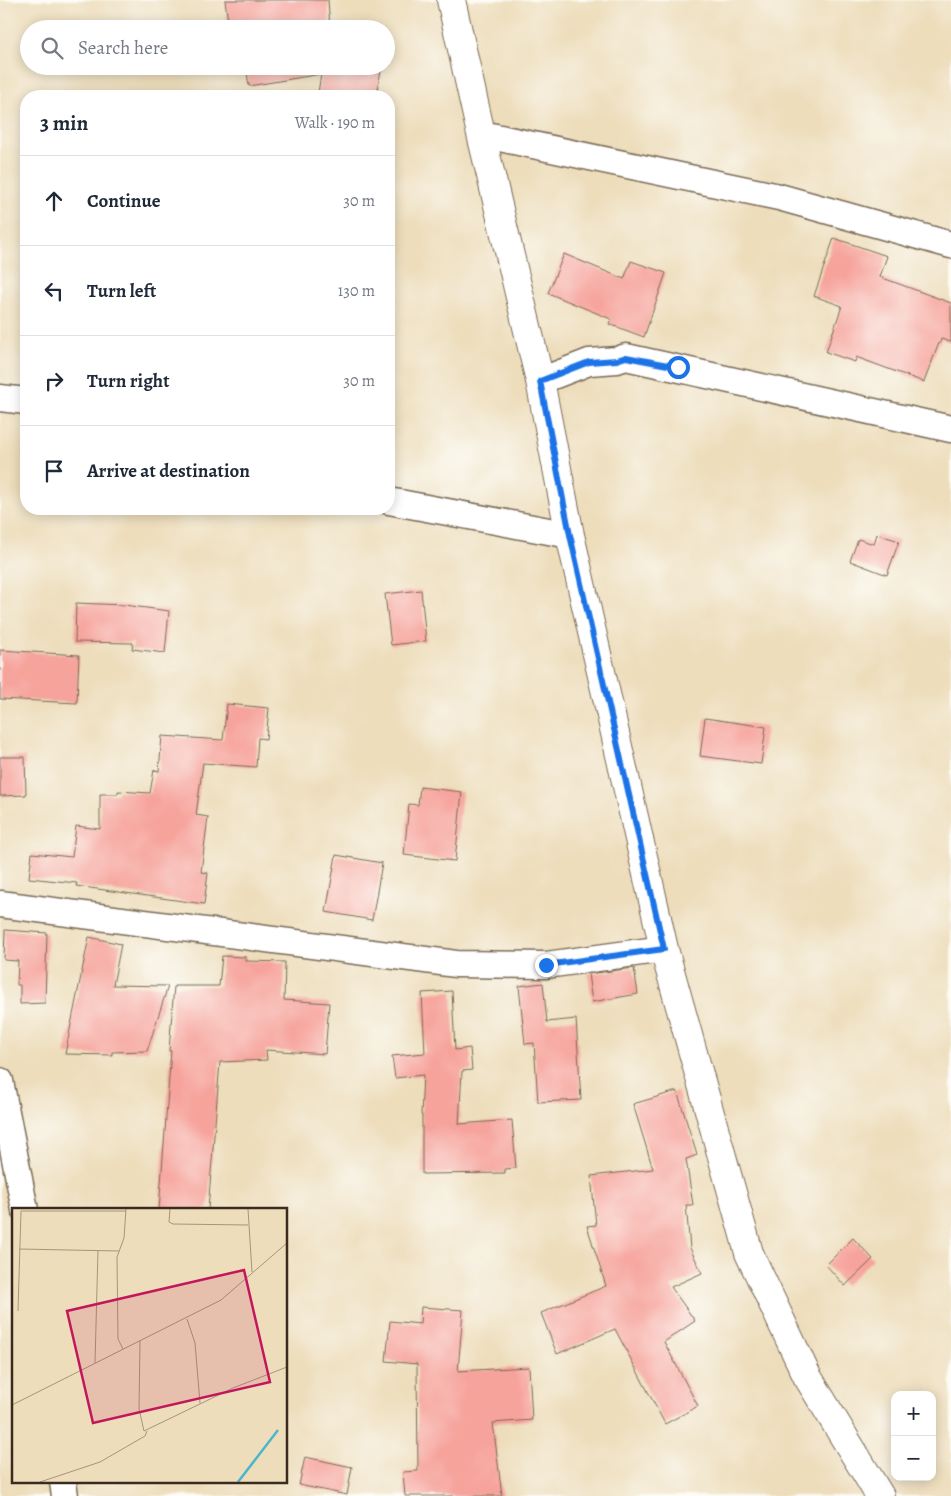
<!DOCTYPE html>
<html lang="en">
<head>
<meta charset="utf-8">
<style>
	:root { --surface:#fff; --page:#f2f2f3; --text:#1f2937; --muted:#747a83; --line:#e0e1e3 }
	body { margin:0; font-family:Alegreya,serif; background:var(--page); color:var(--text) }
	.controls { position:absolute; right:15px; bottom:15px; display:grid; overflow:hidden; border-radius:10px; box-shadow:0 2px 12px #0003 }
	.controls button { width:45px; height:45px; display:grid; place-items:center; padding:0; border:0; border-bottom:1px solid var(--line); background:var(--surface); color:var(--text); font:25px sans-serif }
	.stop { position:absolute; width:15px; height:15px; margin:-11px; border:4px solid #1a73e8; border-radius:50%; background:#fff }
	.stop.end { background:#1a73e8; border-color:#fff; box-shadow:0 1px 5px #0008 }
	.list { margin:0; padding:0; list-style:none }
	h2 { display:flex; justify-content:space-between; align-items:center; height:65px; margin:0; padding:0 20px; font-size:21px }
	h2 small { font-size:16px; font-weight:400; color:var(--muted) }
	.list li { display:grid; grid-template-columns:32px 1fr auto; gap:15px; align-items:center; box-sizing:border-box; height:90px; padding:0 20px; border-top:1px solid var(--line) }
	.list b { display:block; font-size:19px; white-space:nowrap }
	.list em { font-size:16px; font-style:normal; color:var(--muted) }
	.icon { flex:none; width:28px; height:28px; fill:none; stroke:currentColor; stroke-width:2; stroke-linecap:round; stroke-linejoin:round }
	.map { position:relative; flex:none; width:951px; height:1496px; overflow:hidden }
	.search { position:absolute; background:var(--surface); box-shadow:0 2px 12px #0003; left:20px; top:20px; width:375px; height:55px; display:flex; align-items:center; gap:12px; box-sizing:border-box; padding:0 18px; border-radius:28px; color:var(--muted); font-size:19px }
	.panel { position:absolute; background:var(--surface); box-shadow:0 2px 12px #0003; left:20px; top:90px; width:375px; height:425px; border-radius:20px }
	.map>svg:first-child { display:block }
	.building { fill:#f6a39b }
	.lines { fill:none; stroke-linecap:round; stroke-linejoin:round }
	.minor-casing { stroke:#796955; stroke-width:29 }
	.tertiary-casing { stroke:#796955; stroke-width:30 }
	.minor { stroke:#fff; stroke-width:26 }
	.tertiary { stroke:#fff; stroke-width:28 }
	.route { stroke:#1a73e8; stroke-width:6 }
	.inset-river { fill:none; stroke:#4cb6c9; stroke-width:2.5 }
	.inset-road { fill:none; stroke:#a6957c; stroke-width:1 }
	.view { fill:#c2185b; fill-opacity:0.15; stroke:#c2185b; stroke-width:2.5 }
	.inset-edge { fill:none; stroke:#3b2a1e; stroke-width:2.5 }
</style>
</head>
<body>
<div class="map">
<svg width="951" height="1496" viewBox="0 0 951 1496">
	<rect width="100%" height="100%" fill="#fdfcf7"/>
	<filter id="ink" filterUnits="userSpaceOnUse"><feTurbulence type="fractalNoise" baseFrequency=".02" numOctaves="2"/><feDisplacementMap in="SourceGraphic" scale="10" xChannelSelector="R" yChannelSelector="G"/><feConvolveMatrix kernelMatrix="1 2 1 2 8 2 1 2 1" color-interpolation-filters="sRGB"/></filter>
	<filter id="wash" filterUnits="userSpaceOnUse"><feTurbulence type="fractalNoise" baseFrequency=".0096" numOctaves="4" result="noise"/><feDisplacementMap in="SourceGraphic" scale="20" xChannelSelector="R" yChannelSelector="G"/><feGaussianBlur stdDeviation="1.12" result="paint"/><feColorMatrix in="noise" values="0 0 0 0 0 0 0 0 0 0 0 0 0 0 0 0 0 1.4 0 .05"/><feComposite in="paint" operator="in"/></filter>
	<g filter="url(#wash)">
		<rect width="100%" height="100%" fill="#edddbb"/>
		<g id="blocks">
			<path class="building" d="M 225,0 L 328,0 L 330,29 L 229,29 Z
				M 246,66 L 382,66 L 376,96 L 337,96 L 318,93 L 321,74 L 249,86 Z
				M 834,238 L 887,256 L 880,277 L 951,303 L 951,342 L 941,339 L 940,343 L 939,343 L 924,382 L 856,357 L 855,362 L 826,352 L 842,306 L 814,296 Z
				M 564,254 L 624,279 L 631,261 L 666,273 L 644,337 L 609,324 L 611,319 L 548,293 Z
				M 877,534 L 899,541 L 887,575 L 850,561 L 858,539 L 874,544 Z
				M 421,590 L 426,641 L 391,645 L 385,594 Z
				M 76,603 L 124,605 L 169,611 L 165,653 L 132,649 L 133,643 L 75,642 Z
				M 0,650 L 79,655 L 77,703 L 0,699 Z
				M 227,704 L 269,708 L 266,739 L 258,738 L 256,767 L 203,763 L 196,815 L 208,817 L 201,872 L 208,873 L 204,904 L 76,886 L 77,883 L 29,878 L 32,853 L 72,857 L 76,826 L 100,829 L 100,794 L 118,794 L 118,791 L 150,793 L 154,770 L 159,771 L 162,736 L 223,740 Z
				M 705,718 L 766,727 L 761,764 L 700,756 Z
				M 0,757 L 25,757 L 26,795 L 0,796 Z
				M 420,787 L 462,792 L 455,861 L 404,855 L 409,804 L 418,805 Z
				M 336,855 L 382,863 L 372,920 L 326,912 Z
				M 5,930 L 47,933 L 45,1003 L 20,1004 L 20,985 L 17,985 L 18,961 L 4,960 Z
				M 89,937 L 121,944 L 113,985 L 168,986 L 147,1051 L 112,1052 L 112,1055 L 65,1054 Z
				M 222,956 L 246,957 L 246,961 L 285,962 L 284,1000 L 329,1003 L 325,1054 L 266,1050 L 267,1060 L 220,1062 L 208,1210 L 159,1210 L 171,1051 L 169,1051 L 174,986 L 219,986 Z
				M 634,968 L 638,994 L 592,1002 L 588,974 Z
				M 543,983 L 547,1022 L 576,1019 L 581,1100 L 538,1102 L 534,1043 L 525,1044 L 519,986 Z
				M 452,991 L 455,1050 L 470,1048 L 472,1070 L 462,1071 L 459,1124 L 512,1120 L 516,1168 L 505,1169 L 505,1173 L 422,1174 L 422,1115 L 421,1115 L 423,1075 L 395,1078 L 392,1056 L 425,1053 L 422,993 Z
				M 677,1091 L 697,1155 L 686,1159 L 693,1205 L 686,1205 L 690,1248 L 702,1273 L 671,1287 L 695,1321 L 664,1342 L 698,1406 L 665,1424 L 615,1329 L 557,1354 L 541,1313 L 606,1286 L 587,1226 L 596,1225 L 591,1176 L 653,1169 L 633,1104 Z
				M 853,1238 L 873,1259 L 845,1286 L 826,1265 Z
				M 421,1307 L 463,1310 L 458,1371 L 529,1367 L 532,1420 L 493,1423 L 502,1496 L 405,1496 L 403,1472 L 418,1471 L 417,1364 L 386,1361 L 390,1321 L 420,1324 Z
				M 305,1457 L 352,1467 L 347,1495 L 299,1485 Z"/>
		</g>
	</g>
	<g filter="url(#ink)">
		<use href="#blocks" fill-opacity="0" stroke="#796955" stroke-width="1"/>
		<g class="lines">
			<defs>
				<path id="minor" d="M 481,134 L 779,197 L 951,245
					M 540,381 L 589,362 L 617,360 L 626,357 L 951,429
					M 0,398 L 26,401
					M 389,501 L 570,535
					M 0,904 L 456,964 L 546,965 L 664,949
					M 0,1081 L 25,1210
					M 63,1482 L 65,1496"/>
				<path id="tertiary" d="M 451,0 L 481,134 L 540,381 L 570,535 L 664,949 L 749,1253 L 807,1376 L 880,1496"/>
			</defs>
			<use href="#minor" class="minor-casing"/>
			<use href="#tertiary" class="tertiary-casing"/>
			<use href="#minor" class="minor"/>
			<use href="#tertiary" class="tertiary"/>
		</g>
	</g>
	<g class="lines" filter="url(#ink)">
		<path class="route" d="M 546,965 L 664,949 L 570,535 L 540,381 L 589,362 L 617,360 L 626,357 L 678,367"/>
	</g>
	<g transform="translate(12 1208)">
		<rect width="275" height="275" fill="#edddbb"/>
		<path class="inset-river" d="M 226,274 L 266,222"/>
		<path class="inset-road" d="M 158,1 L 157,14 L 161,16 L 236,17M 236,1 L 240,64M 9,3 L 114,3M 7,41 L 107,43M 6,103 L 9,3M 175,111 L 183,135 L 188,195M 128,133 L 127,201 L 132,223 L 221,180 L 275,159M 111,141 L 106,131 L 105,49 L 112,30 L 114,1M 83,155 L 86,42M 0,197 L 209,92 L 275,35M 28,274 L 88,254 L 133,228 L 135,223"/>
		<path class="view" d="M 232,62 L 258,174 L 81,215 L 55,103 Z"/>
		<rect width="275" height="275" class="inset-edge"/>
	</g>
</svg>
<div class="controls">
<button>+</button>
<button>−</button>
</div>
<div class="stop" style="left:678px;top:367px"></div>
<div class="stop end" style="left:546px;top:965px"></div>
<div class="search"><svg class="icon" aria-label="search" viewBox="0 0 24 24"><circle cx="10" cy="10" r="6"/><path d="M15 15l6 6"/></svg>Search here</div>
<section class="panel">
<h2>3 min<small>Walk · 190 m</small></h2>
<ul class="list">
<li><svg class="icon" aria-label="ahead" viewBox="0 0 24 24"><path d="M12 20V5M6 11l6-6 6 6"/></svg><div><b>Continue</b></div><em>30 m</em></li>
<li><svg class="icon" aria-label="left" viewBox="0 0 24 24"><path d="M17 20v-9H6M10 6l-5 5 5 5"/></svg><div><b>Turn left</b></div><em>130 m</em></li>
<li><svg class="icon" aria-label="right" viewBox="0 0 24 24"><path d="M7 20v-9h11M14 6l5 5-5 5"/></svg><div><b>Turn right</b></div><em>30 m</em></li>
<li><svg class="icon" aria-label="arrive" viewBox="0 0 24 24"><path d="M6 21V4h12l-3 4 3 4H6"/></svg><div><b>Arrive at destination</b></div></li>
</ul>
</section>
</div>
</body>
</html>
